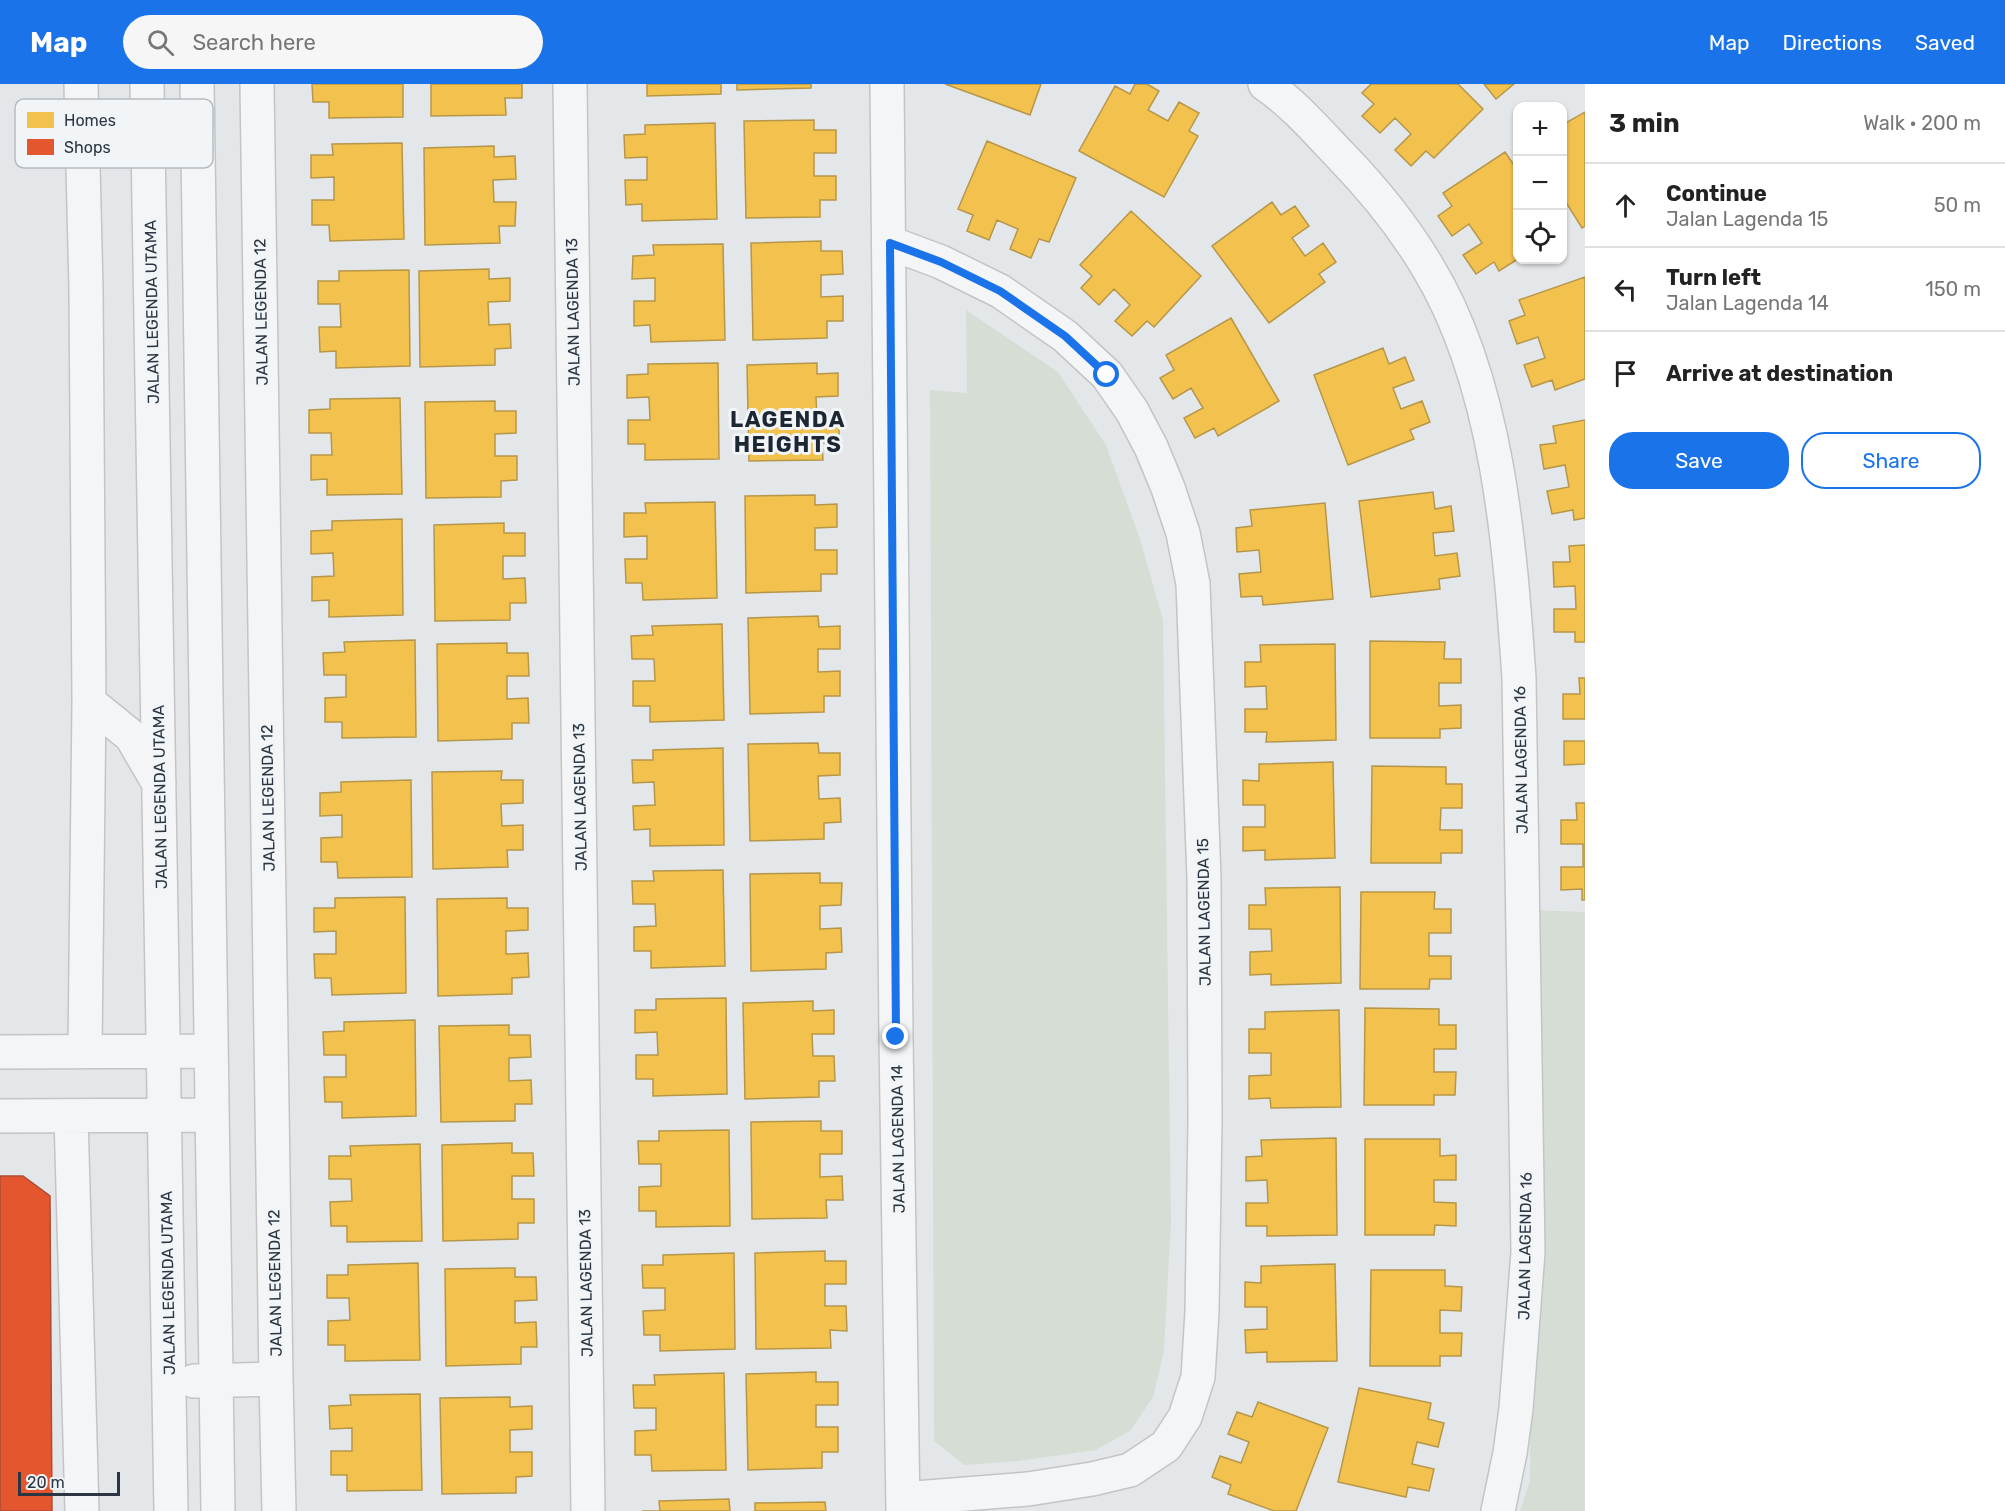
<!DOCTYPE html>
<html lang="en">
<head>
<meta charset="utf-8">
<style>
	:root { --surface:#fff; --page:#f6f6f6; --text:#222; --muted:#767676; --line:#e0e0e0; --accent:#1a73e8 }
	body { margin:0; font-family:Rubik,sans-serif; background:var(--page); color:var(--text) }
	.controls { position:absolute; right:18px; top:18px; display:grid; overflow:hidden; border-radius:12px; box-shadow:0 2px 4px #0004 }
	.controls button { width:54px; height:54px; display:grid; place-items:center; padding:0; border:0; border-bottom:2px solid var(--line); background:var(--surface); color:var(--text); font:30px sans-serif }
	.scale { position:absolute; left:18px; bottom:15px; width:102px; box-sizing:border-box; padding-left:6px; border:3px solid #2b3642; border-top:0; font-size:16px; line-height:21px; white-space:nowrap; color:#2b3642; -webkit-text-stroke:4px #f2f5f8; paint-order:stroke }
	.stop { position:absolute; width:18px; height:18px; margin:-14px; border:4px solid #1a73e8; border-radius:50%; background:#fff }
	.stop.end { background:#1a73e8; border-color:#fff; box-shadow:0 2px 6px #0008 }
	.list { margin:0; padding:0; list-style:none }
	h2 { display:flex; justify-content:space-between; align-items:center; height:78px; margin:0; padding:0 24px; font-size:26px }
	h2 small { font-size:20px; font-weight:400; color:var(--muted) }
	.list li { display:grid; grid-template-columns:39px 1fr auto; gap:18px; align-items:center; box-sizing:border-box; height:84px; padding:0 24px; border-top:2px solid var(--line) }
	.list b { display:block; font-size:22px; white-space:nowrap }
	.list p { margin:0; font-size:20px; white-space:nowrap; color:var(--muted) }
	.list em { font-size:20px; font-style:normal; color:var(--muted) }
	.actions { display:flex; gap:12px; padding:18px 24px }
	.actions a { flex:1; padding:14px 0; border:2px solid var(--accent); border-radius:24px; text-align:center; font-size:21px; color:var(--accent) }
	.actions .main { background:var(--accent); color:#fff }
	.icon { flex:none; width:33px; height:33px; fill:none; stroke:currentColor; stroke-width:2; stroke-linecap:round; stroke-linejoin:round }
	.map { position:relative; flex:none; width:1585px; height:1427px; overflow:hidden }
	header { display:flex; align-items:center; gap:36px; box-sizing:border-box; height:84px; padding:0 30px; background:var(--accent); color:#fff }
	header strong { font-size:28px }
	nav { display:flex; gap:33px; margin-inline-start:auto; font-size:21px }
	.search { width:420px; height:54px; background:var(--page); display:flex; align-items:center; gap:15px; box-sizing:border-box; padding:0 21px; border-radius:33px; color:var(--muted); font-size:22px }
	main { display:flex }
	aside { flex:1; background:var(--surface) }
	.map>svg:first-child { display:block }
	.green { fill:#d6ddd5 }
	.homes { fill:#f2c14e; stroke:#b6974a; stroke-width:1.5 }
	.shops { fill:#e4572e; stroke:#ac4d34; stroke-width:1.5 }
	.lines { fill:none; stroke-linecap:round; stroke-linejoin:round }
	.minor-casing { stroke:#c2c5c7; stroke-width:36 }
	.minor { stroke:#f3f5f6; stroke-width:33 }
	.route { stroke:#1a73e8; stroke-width:8 }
	.labels { text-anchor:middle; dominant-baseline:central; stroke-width:6; stroke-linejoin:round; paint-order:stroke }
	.street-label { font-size:16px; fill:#2b3642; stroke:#f2f5f8 }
	.district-label { font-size:22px; font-weight:bold; letter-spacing:1.5px; fill:#1d2733; stroke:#f2f5f8 }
	.key { fill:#f2f5f8; stroke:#b6bcc1; stroke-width:1.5 }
	.key-label { font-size:16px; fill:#2b3642 }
</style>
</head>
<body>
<header>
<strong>Map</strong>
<div class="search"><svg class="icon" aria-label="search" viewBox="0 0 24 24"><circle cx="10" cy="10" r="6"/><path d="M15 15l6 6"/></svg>Search here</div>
<nav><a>Map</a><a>Directions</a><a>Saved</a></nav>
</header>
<main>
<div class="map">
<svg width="1585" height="1427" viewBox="0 0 1585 1427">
	<rect width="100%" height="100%" fill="#e4e7e9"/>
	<path class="green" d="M 966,226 L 1058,288 L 1106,361 L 1140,455 L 1163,536 L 1171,1138 L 1164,1267 L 1153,1313 L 1131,1346 L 1096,1366 L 1018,1377 L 964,1381 L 934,1357 L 930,306 L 967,309 Z
		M 1533,826 L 1585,828 L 1585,1427 L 1520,1427 L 1530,1397 Z"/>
	<path class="homes" d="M 312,0 L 403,0 L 403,33 L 329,34 L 329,18 L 313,18 Z
		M 431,0 L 522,0 L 522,14 L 505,14 L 506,31 L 431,32 Z
		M 647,0 L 721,0 L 721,10 L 647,12 Z
		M 737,0 L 811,0 L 811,4 L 737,6 Z
		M 945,0 L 1041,0 L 1030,31 Z
		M 1135,0 L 1147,0 L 1159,7 L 1148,26 L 1168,37 L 1179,18 L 1199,29 L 1189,47 L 1198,52 L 1164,113 L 1079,67 L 1115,2 L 1130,10 Z
		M 1371,0 L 1458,0 L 1483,25 L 1434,74 L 1426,67 L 1411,82 L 1395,66 L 1411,50 L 1395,34 L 1380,49 L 1362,32 L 1374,20 L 1362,9 Z
		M 1484,0 L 1514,0 L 1496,15 Z
		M 1585,28 L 1585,142 L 1582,144 L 1562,112 L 1562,37 L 1564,40 Z
		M 814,36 L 814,46 L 836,46 L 836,69 L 814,69 L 814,92 L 836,92 L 836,116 L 820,116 L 820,133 L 746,134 L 744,37 Z
		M 715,39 L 717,135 L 642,137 L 642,120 L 626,121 L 625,96 L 647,96 L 647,73 L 625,74 L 624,51 L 645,50 L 645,41 Z
		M 987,57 L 1076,94 L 1049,158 L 1039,155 L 1031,174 L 1010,165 L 1018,145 L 997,136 L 989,156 L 967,147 L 973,131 L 958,125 Z
		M 402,59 L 404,155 L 330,157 L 329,141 L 312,141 L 312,116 L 334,116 L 334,93 L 311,94 L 311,71 L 333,71 L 332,60 Z
		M 494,62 L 494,73 L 515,72 L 516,95 L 493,96 L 494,118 L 516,118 L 515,142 L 499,142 L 500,159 L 425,161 L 424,64 Z
		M 1505,68 L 1518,87 L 1518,175 L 1499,187 L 1494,178 L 1476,190 L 1463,171 L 1482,159 L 1469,140 L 1452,152 L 1438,132 L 1452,122 L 1443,109 Z
		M 1272,118 L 1281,131 L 1295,122 L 1309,142 L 1292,154 L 1305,172 L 1323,159 L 1336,178 L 1319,190 L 1325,198 L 1269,239 L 1212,162 Z
		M 1131,127 L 1201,192 L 1154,243 L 1147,237 L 1132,252 L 1115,237 L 1130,221 L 1114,205 L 1099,221 L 1081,204 L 1092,192 L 1080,181 Z
		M 821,157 L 821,167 L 842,167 L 843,190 L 821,191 L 821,213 L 843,212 L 843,237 L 827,237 L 827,254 L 753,256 L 751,159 Z
		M 723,160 L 725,256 L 651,258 L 650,241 L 634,242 L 634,217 L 655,217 L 655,194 L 632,195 L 633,172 L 654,171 L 653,161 Z
		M 489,185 L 489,195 L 510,194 L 510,217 L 488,218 L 489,241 L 510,240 L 511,264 L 495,265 L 495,281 L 420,283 L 419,187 Z
		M 409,186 L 410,282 L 336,284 L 336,267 L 320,268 L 319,243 L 341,243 L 340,220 L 318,220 L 318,197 L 339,197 L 339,187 Z
		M 1585,193 L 1585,295 L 1555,306 L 1552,296 L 1532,303 L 1524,281 L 1545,274 L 1538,253 L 1517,260 L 1509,237 L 1525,231 L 1519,216 Z
		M 1231,234 L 1279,317 L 1218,352 L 1214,344 L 1195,354 L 1184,334 L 1203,324 L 1191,304 L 1173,315 L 1160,294 L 1174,286 L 1166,271 Z
		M 1383,264 L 1389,280 L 1405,273 L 1414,296 L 1393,304 L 1401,325 L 1422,317 L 1430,338 L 1410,346 L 1414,355 L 1348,381 L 1314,291 Z
		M 718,279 L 719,375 L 645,376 L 645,360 L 628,360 L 628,336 L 650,336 L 649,313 L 627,314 L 627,291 L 648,290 L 648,280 Z
		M 817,279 L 817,290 L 838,289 L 838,312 L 816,313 L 817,335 L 839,335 L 839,359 L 822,359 L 823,376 L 749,377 L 747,281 Z
		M 400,314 L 402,410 L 327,411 L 327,395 L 311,396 L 311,371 L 332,371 L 331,349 L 309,349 L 309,326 L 330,325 L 330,315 Z
		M 495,317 L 495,327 L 516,327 L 516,349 L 495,350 L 495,372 L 517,372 L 517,396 L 501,397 L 501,413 L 426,414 L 425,318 Z
		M 1585,336 L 1585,434 L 1574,436 L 1573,426 L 1552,430 L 1547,407 L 1569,403 L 1565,381 L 1544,385 L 1540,361 L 1556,359 L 1553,342 Z
		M 1433,408 L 1435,425 L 1451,422 L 1454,447 L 1433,449 L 1435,472 L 1457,469 L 1460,492 L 1439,495 L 1440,505 L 1371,513 L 1359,417 Z
		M 815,411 L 815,421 L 837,420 L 837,443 L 815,444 L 815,466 L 837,466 L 837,490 L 821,490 L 821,507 L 746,509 L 745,412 Z
		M 715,418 L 717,514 L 643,516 L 642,499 L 626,499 L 625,475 L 647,475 L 647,452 L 624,453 L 624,429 L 646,429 L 645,419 Z
		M 1325,419 L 1333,515 L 1263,521 L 1262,512 L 1241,513 L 1239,490 L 1261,488 L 1259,466 L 1237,468 L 1236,444 L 1252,442 L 1250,426 Z
		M 402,435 L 403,531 L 329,533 L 329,516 L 312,517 L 312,493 L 334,492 L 333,469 L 311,470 L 311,447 L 332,446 L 332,437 Z
		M 504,439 L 504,449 L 525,449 L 525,472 L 503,472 L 503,495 L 525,494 L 526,519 L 510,519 L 510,536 L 435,537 L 434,441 Z
		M 1585,461 L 1585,558 L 1575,558 L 1575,548 L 1554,548 L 1554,525 L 1576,525 L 1575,502 L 1554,503 L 1553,478 L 1570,478 L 1569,462 Z
		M 818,532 L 819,543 L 840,542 L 840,565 L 818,565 L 818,588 L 840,587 L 840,612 L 824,612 L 824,628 L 750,630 L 748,534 Z
		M 722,540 L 724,636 L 650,638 L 650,622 L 633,622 L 633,597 L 655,597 L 654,575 L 632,575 L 631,552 L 653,551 L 652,542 Z
		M 415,556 L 416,653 L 342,654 L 342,638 L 325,638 L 325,614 L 346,613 L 346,591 L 324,591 L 323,569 L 345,568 L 344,558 Z
		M 1370,557 L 1445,558 L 1444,575 L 1461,575 L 1461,599 L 1439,599 L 1439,622 L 1461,621 L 1461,644 L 1440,645 L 1440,654 L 1370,654 Z
		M 507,559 L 507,569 L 528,569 L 529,592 L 507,592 L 507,615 L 528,614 L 529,639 L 512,639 L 512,655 L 438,657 L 437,560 Z
		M 1335,560 L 1336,656 L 1266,658 L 1267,648 L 1245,648 L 1245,625 L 1267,625 L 1266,602 L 1245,603 L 1245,578 L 1261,578 L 1260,561 Z
		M 1579,594 L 1585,594 L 1585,635 L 1563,635 L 1563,610 L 1580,610 Z
		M 1564,657 L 1585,657 L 1585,680 L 1564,681 Z
		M 818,659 L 819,669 L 840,669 L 840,691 L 818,692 L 819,715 L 840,714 L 841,738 L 824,739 L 824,755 L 750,757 L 748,660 Z
		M 723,664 L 724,761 L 650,762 L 650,745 L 634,746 L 633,722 L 655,721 L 654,698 L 633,699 L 632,676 L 653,676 L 653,666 Z
		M 1333,678 L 1335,774 L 1265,776 L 1265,766 L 1243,767 L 1243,743 L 1265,743 L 1265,721 L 1243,721 L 1243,696 L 1259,697 L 1259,680 Z
		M 1372,682 L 1446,683 L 1446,700 L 1462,700 L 1462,724 L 1441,724 L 1440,746 L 1462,746 L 1462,769 L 1441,769 L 1441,779 L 1371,779 Z
		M 502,687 L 501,696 L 523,696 L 523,719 L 501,720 L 502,742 L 523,741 L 523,766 L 507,766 L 508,783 L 433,785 L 432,688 Z
		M 411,696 L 412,793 L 338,794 L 337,778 L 321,778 L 321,754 L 342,753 L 342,731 L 320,732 L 320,709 L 341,708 L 341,698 Z
		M 1576,719 L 1585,719 L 1585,816 L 1582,816 L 1582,805 L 1561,806 L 1561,783 L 1583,783 L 1583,760 L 1561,760 L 1561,736 L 1577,736 Z
		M 723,786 L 725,882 L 651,884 L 651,867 L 634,867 L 634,843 L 656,842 L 655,820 L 633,820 L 632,797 L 654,797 L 653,787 Z
		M 820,789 L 820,799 L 842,799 L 841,821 L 820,822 L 820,845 L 841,844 L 842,868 L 826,869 L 826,885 L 751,887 L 750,790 Z
		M 1340,803 L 1341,899 L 1271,901 L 1271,890 L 1250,891 L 1250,868 L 1272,867 L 1271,845 L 1249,845 L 1249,821 L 1266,821 L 1265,804 Z
		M 1361,808 L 1435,808 L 1434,825 L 1451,825 L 1451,849 L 1429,849 L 1429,872 L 1451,872 L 1451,895 L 1430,895 L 1429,905 L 1360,905 Z
		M 405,813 L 406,909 L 332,911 L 331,894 L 315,894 L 314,870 L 336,870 L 336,847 L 314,848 L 314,824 L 335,824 L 335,814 Z
		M 507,814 L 507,824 L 528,824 L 528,846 L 506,847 L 506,870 L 528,869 L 529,893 L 512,894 L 512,910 L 438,912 L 437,815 Z
		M 726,914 L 727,1010 L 653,1012 L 653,995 L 636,995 L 636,971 L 658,971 L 657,948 L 635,949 L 635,926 L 656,926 L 656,915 Z
		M 813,917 L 813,927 L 834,926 L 834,950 L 812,950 L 813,972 L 834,972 L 835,997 L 819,997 L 819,1013 L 745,1015 L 743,919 Z
		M 1365,924 L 1439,925 L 1439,941 L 1456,941 L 1456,965 L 1434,965 L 1434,988 L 1456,988 L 1455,1011 L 1434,1011 L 1434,1021 L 1364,1021 Z
		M 1339,926 L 1341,1023 L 1271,1024 L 1270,1014 L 1249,1015 L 1249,992 L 1271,991 L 1271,969 L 1249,969 L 1249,945 L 1265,945 L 1265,928 Z
		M 415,936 L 416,1032 L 342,1034 L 342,1018 L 325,1018 L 324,993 L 346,993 L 346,971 L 324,971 L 323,948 L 344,947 L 344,938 Z
		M 509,941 L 509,951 L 530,951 L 531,973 L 509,974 L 509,997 L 531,996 L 532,1020 L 515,1020 L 515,1037 L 441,1038 L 439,942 Z
		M 821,1037 L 821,1047 L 842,1047 L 842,1070 L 820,1070 L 820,1093 L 842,1092 L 843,1116 L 826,1116 L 827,1134 L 752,1135 L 751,1038 Z
		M 729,1046 L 730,1142 L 656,1143 L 656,1127 L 639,1127 L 639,1103 L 661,1102 L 661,1080 L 639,1080 L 638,1057 L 659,1057 L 659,1047 Z
		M 1336,1054 L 1337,1151 L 1267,1152 L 1267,1142 L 1246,1142 L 1246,1119 L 1268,1119 L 1267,1096 L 1246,1097 L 1246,1073 L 1262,1072 L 1261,1056 Z
		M 1365,1055 L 1440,1055 L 1440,1072 L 1456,1071 L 1456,1096 L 1434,1096 L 1434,1118 L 1456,1119 L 1456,1142 L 1435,1141 L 1434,1151 L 1365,1151 Z
		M 512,1059 L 512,1069 L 533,1069 L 534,1092 L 512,1092 L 512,1115 L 534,1115 L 534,1139 L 518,1139 L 518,1155 L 443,1157 L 442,1061 Z
		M 420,1060 L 422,1157 L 347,1158 L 347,1142 L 331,1142 L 330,1118 L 352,1117 L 351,1095 L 329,1095 L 329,1072 L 351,1072 L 350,1062 Z
		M 825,1167 L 825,1177 L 846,1177 L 846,1200 L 825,1200 L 825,1222 L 846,1222 L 847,1247 L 830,1246 L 831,1264 L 756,1265 L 755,1169 Z
		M 734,1169 L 735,1265 L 660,1267 L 660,1251 L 644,1251 L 643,1227 L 665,1226 L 665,1204 L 643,1204 L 642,1181 L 663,1181 L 663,1171 Z
		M 418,1179 L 420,1276 L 345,1277 L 345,1261 L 328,1261 L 328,1237 L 350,1236 L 349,1214 L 327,1214 L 327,1191 L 348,1191 L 348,1181 Z
		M 1335,1180 L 1337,1277 L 1267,1278 L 1267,1268 L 1246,1269 L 1245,1246 L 1267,1245 L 1267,1223 L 1245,1223 L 1245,1198 L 1261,1199 L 1261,1182 Z
		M 515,1184 L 515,1193 L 536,1193 L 537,1216 L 515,1217 L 515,1239 L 536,1238 L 537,1263 L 521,1263 L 521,1280 L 446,1282 L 445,1185 Z
		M 1371,1186 L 1445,1186 L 1445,1202 L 1462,1203 L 1461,1227 L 1440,1226 L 1440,1249 L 1462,1249 L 1461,1272 L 1440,1272 L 1440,1282 L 1370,1282 Z
		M 816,1288 L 816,1298 L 838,1298 L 838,1321 L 816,1321 L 816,1343 L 838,1343 L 838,1368 L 822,1368 L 822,1384 L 748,1386 L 746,1290 Z
		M 724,1289 L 726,1386 L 652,1387 L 651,1371 L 635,1371 L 635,1347 L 656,1346 L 656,1324 L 634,1324 L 633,1301 L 655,1301 L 654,1291 Z
		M 1359,1304 L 1431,1319 L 1428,1335 L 1444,1339 L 1438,1363 L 1417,1358 L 1412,1380 L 1434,1385 L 1429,1407 L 1408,1403 L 1406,1413 L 1338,1398 Z
		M 420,1310 L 422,1406 L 347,1407 L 347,1391 L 331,1391 L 331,1367 L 352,1367 L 352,1344 L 330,1345 L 329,1322 L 351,1321 L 350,1311 Z
		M 510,1313 L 510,1323 L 532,1322 L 532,1345 L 510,1346 L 510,1368 L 532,1368 L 532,1392 L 516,1393 L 516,1409 L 442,1410 L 440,1314 Z
		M 1258,1318 L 1328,1344 L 1296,1427 L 1274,1427 L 1228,1410 L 1231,1401 L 1212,1393 L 1220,1372 L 1241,1379 L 1249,1358 L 1228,1350 L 1237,1328 L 1252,1333 Z
		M 729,1415 L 730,1427 L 642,1427 L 660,1427 L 659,1417 Z
		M 825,1418 L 826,1427 L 755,1427 L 755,1419 Z"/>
	<path class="shops" d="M 0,1092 L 23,1092 L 50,1112 L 52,1427 L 0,1427 Z"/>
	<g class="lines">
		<defs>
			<path id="minor" d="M 81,0 L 86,205 L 89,618 L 85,966
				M 147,0 L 171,1427
				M 197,0 L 218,1427
				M 257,0 L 276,1295 L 279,1427
				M 570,0 L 588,1427
				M 887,0 L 896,953 L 903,1427
				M 1265,0 C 1293,19 1317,47 1341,72 C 1373,105 1403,142 1427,182 C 1498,298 1510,461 1519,594 L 1528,1168 L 1516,1325 L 1510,1369 L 1498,1427
				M 890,159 L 941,178 L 1000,207 L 1065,252 L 1107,291 L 1132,327 L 1151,363 L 1168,404 L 1183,449 L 1193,500 L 1204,794 L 1205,1036 L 1202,1228 L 1198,1293 L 1185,1333 L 1166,1362 L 1130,1386 L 1092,1395 L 1028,1405 L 903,1415
				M 89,618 L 131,652 L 159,700
				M 0,968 L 211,967
				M 0,1032 L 212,1031
				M 71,1032 L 82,1427
				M 194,1297 L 276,1295"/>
		</defs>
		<use href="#minor" class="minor-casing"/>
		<use href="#minor" class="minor"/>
	</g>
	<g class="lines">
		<path class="route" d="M 896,953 L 890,159 L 941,178 L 1000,207 L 1065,252 L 1107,291"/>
	</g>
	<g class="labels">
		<g class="street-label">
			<text transform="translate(152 228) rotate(-91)">JALAN LEGENDA UTAMA</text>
			<text transform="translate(261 228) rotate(-91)">JALAN LEGENDA 12</text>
			<text transform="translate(573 228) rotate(-91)">JALAN LAGENDA 13</text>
			<text transform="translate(1521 676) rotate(-91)">JALAN LAGENDA 16</text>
			<text transform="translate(160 713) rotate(-91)">JALAN LEGENDA UTAMA</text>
			<text transform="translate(580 713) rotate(-91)">JALAN LAGENDA 13</text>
			<text transform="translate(268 714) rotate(-91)">JALAN LEGENDA 12</text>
			<text transform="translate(1204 828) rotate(-91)">JALAN LAGENDA 15</text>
			<text transform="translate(898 1055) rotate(-91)">JALAN LAGENDA 14</text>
			<text transform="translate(1525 1162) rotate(-89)">JALAN LAGENDA 16</text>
			<text transform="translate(168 1199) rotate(-91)">JALAN LEGENDA UTAMA</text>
			<text transform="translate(275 1199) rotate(-91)">JALAN LEGENDA 12</text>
			<text transform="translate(586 1199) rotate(-91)">JALAN LAGENDA 13</text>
		</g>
		<g class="district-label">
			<text x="788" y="335">LAGENDA<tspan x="788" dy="25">HEIGHTS</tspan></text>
		</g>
	</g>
	<rect x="15" y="15" width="198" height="69" rx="9" class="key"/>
	<rect x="27" y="28" width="27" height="16" fill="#f2c14e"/>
	<rect x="27" y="55" width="27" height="16" fill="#e4572e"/>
	<g class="key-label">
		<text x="64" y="42">Homes</text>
		<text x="64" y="69">Shops</text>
	</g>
</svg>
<div class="controls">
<button>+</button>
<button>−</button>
<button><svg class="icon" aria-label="locate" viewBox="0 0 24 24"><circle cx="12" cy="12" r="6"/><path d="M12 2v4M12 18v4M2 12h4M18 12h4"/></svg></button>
</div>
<div class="scale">20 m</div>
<div class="stop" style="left:1107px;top:291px"></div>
<div class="stop end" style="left:896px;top:953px"></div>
</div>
<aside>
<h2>3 min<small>Walk · 200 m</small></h2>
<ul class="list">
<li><svg class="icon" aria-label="ahead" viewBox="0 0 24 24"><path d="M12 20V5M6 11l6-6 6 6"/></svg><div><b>Continue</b><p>Jalan Lagenda 15</p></div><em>50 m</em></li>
<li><svg class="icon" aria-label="left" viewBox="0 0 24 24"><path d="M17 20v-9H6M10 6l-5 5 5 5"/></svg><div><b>Turn left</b><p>Jalan Lagenda 14</p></div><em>150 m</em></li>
<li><svg class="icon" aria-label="arrive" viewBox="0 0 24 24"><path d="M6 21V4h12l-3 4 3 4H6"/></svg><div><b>Arrive at destination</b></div></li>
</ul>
<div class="actions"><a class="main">Save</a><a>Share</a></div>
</aside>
</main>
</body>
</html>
